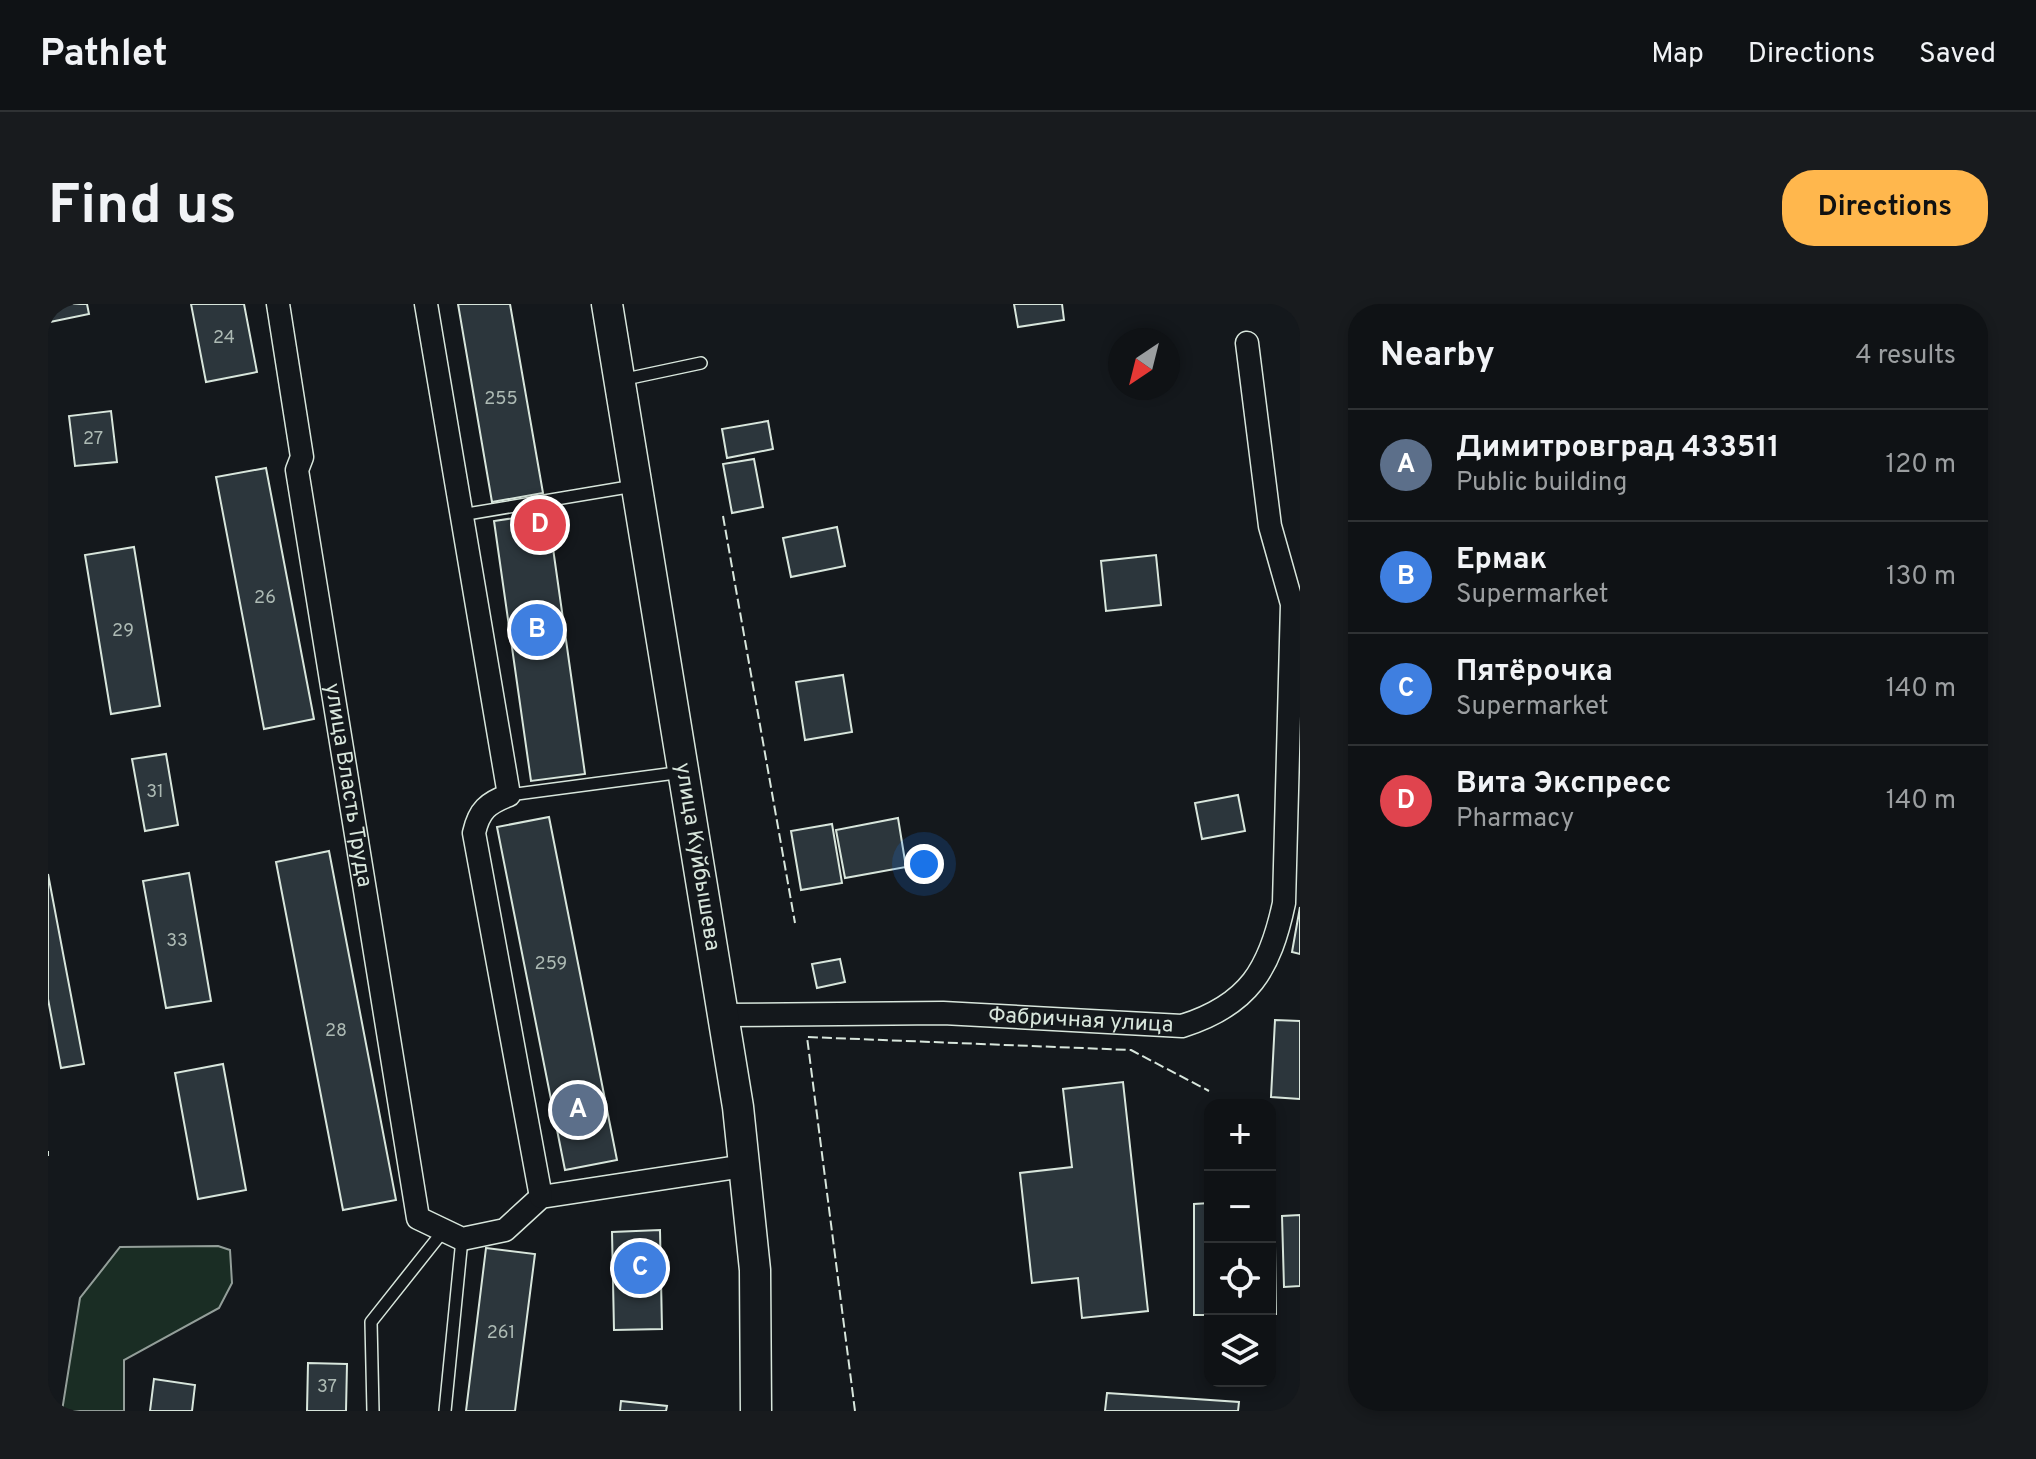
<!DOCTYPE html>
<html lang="en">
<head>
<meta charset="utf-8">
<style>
	:root { --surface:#0f1215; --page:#181b1e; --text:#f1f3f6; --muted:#9b9ea0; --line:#2f3234; --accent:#ffb74d }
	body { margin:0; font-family:Overpass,sans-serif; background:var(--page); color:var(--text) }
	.controls { position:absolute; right:24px; bottom:24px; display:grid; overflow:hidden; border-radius:16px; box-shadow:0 4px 12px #0003 }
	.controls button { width:72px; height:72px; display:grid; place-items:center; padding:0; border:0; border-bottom:2px solid var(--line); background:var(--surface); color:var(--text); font:40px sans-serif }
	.compass { position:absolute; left:1060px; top:24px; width:72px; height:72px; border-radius:50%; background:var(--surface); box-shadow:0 4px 12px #0003; rotate:215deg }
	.you { position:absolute; left:876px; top:560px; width:28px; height:28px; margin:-20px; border:6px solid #fff; border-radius:50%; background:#1a73e8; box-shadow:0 0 0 12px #1a73e833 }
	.badge { display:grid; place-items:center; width:52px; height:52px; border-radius:50%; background:var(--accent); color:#fff; font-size:26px; font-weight:700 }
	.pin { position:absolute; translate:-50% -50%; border:4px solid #fff; box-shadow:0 2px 8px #0006 }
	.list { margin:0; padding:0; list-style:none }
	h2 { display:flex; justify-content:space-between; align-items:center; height:104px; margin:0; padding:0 32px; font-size:34px }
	h2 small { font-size:26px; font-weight:400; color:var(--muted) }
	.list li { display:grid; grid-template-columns:52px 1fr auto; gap:24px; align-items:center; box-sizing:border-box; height:112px; padding:0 32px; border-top:2px solid var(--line) }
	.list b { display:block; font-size:30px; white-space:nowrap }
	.list p { margin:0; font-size:26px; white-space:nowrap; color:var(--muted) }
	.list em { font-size:26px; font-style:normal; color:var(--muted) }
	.icon { flex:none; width:44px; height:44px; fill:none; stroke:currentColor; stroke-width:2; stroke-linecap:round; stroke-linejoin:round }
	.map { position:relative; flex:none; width:1252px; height:1107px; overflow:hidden; border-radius:32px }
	header { display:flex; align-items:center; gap:48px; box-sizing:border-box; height:112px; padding:0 40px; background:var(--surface); border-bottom:2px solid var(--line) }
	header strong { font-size:38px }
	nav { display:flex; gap:44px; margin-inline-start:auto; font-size:28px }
	.intro { display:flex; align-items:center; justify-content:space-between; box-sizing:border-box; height:192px; padding:0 48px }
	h1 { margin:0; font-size:56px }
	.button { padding:20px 36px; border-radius:32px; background:var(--accent); color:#111; font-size:28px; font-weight:700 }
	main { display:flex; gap:48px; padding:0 48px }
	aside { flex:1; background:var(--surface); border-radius:32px; box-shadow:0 4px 12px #0003 }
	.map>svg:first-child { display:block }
	.green { fill:#1a2d24; stroke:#939e99; stroke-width:2 }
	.building { fill:#2c363c; stroke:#d8e6dc; stroke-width:2 }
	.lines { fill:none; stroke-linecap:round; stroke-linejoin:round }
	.lane-casing { stroke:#d8e6dc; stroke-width:14 }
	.street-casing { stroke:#d8e6dc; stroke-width:25 }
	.secondary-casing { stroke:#d8e6dc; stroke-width:33 }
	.lane { stroke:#14181c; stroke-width:11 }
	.street { stroke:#14181c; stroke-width:22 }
	.secondary { stroke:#14181c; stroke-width:30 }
	.fence { stroke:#d8e6dc; stroke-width:2; stroke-dasharray:10 4; stroke-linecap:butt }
	.labels { text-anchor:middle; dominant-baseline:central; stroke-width:6; stroke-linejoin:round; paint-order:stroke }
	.number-label { font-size:18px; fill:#adbab4 }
	.street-label { font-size:22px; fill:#d8e6dc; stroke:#14181c }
</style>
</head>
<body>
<header>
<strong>Pathlet</strong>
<nav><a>Map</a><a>Directions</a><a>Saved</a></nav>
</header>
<div class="intro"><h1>Find us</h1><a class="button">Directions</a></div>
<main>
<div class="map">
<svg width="1252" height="1107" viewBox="0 0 1252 1107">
	<rect width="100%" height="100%" fill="#14181c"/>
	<path class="green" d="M 170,942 L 182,946 L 184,979 L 171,1004 L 76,1056 L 76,1107 L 14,1107 L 32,994 L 72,943 Z"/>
	<path class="building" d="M 0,0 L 39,0 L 41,10 L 2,18 Z
		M 143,0 L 196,0 L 209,68 L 158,78 Z
		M 410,0 L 462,0 L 495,189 L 444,198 Z
		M 966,0 L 1014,0 L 1016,16 L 970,23 Z
		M 63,107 L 69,158 L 27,162 L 21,112 Z
		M 720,117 L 725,145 L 679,154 L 674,125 Z
		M 706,155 L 715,203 L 684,209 L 675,160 Z
		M 218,164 L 266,415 L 216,425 L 168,173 Z
		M 500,209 L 537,470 L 483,477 L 446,217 Z
		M 789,223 L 797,262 L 743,273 L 735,234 Z
		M 86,243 L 112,402 L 63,410 L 37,251 Z
		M 1108,251 L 1113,301 L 1058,307 L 1053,257 Z
		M 795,371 L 804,428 L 757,436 L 748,378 Z
		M 118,450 L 130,521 L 97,527 L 84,455 Z
		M 1190,491 L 1197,527 L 1154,535 L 1147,499 Z
		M 501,513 L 569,856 L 517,866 L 449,523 Z
		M 850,514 L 858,563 L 797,574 L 788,526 Z
		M 784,520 L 794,579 L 753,586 L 743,527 Z
		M 281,547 L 348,896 L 295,906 L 228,558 Z
		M 141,569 L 163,697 L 118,704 L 95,577 Z
		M 0,570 L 36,760 L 13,764 L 0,695 Z
		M 1252,603 L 1252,650 L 1244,648 Z
		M 792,655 L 797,678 L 769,684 L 764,660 Z
		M 1227,716 L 1252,717 L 1252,795 L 1223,793 Z
		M 175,760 L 198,886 L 150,895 L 127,769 Z
		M 1075,778 L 1100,1007 L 1034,1014 L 1030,974 L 984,979 L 972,869 L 1024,863 L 1015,785 Z
		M 1162,899 L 1162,1011 L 1146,1011 L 1146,900 Z
		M 1252,911 L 1252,982 L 1236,983 L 1234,912 Z
		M 612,926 L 614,1025 L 566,1026 L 564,928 Z
		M 1222,942 L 1227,942 L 1228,1010 L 1222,1010 Z
		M 438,944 L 487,950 L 467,1107 L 418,1107 Z
		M 260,1059 L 299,1060 L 298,1107 L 259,1107 Z
		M 106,1075 L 147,1081 L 144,1107 L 102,1107 Z
		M 1059,1089 L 1191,1098 L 1190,1107 L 1057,1107 Z
		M 573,1097 L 619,1102 L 618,1107 L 572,1107 Z"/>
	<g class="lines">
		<defs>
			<path id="lane" d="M 573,76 L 653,59
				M 413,211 L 586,182
				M 461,491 L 635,468
				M 325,1107 L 323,1018 L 396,926
				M 397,1107 L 414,935"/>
			<g id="street">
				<path id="s1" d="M 230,0 L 254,153 L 249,166 L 370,914 L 414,935 L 457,926 L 493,893 L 696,862"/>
				<path d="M 378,0 L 461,491 C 440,499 431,506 426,529 L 493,893"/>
				<path id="s2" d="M 675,711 L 895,709 L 1134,722 C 1201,701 1222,665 1236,599 L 1244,300 L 1222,222 L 1199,39"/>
			</g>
			<g id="secondary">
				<path id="s3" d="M 559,0 L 690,803 L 707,966 L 708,1107"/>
			</g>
		</defs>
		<use href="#lane" class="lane-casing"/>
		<use href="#street" class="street-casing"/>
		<use href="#secondary" class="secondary-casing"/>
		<use href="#lane" class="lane"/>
		<use href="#street" class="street"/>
		<use href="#secondary" class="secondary"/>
		<path class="fence" d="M 675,212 L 747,619
			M 0,847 L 0,852
			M 807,1107 L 759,733 L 1083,746 L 1161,787"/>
	</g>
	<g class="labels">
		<g class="number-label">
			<text x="176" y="34">24</text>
			<text x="453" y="95">255</text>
			<text x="45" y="135">27</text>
			<text x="217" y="294">26</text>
			<text x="75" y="327">29</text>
			<text x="107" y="488">31</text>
			<text x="129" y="637">33</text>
			<text x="503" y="660">259</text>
			<text x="288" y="727">28</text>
			<text x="453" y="1029">261</text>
			<text x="279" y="1083">37</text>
		</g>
		<g class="street-label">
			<text stroke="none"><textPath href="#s1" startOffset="488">улица Власть Труда</textPath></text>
			<text stroke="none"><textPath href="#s3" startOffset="560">улица Куйбышева</textPath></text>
			<text stroke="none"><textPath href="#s2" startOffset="358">Фабричная улица</textPath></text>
		</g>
	</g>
</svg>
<div class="controls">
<button>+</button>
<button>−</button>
<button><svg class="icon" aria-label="locate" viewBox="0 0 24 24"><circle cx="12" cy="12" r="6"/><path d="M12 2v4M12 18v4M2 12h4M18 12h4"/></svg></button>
<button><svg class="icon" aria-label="layers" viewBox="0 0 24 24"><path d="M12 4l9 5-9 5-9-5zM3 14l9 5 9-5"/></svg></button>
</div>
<svg class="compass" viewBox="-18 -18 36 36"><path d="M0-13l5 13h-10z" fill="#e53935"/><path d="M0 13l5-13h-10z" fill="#9b9ea0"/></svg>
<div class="you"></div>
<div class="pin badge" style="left:530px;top:806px;background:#5c6f8a">A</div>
<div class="pin badge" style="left:489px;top:326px;background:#3f7fe0">B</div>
<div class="pin badge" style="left:592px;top:964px;background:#3f7fe0">C</div>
<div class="pin badge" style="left:492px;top:221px;background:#e0444e">D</div>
</div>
<aside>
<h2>Nearby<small>4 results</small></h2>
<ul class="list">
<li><span class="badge" style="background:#5c6f8a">A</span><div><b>Димитровград 433511</b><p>Public building</p></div><em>120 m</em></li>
<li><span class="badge" style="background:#3f7fe0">B</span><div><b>Ермак</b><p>Supermarket</p></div><em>130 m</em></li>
<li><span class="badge" style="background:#3f7fe0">C</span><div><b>Пятёрочка</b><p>Supermarket</p></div><em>140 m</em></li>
<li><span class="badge" style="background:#e0444e">D</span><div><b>Вита Экспресс</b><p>Pharmacy</p></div><em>140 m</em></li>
</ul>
</aside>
</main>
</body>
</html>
